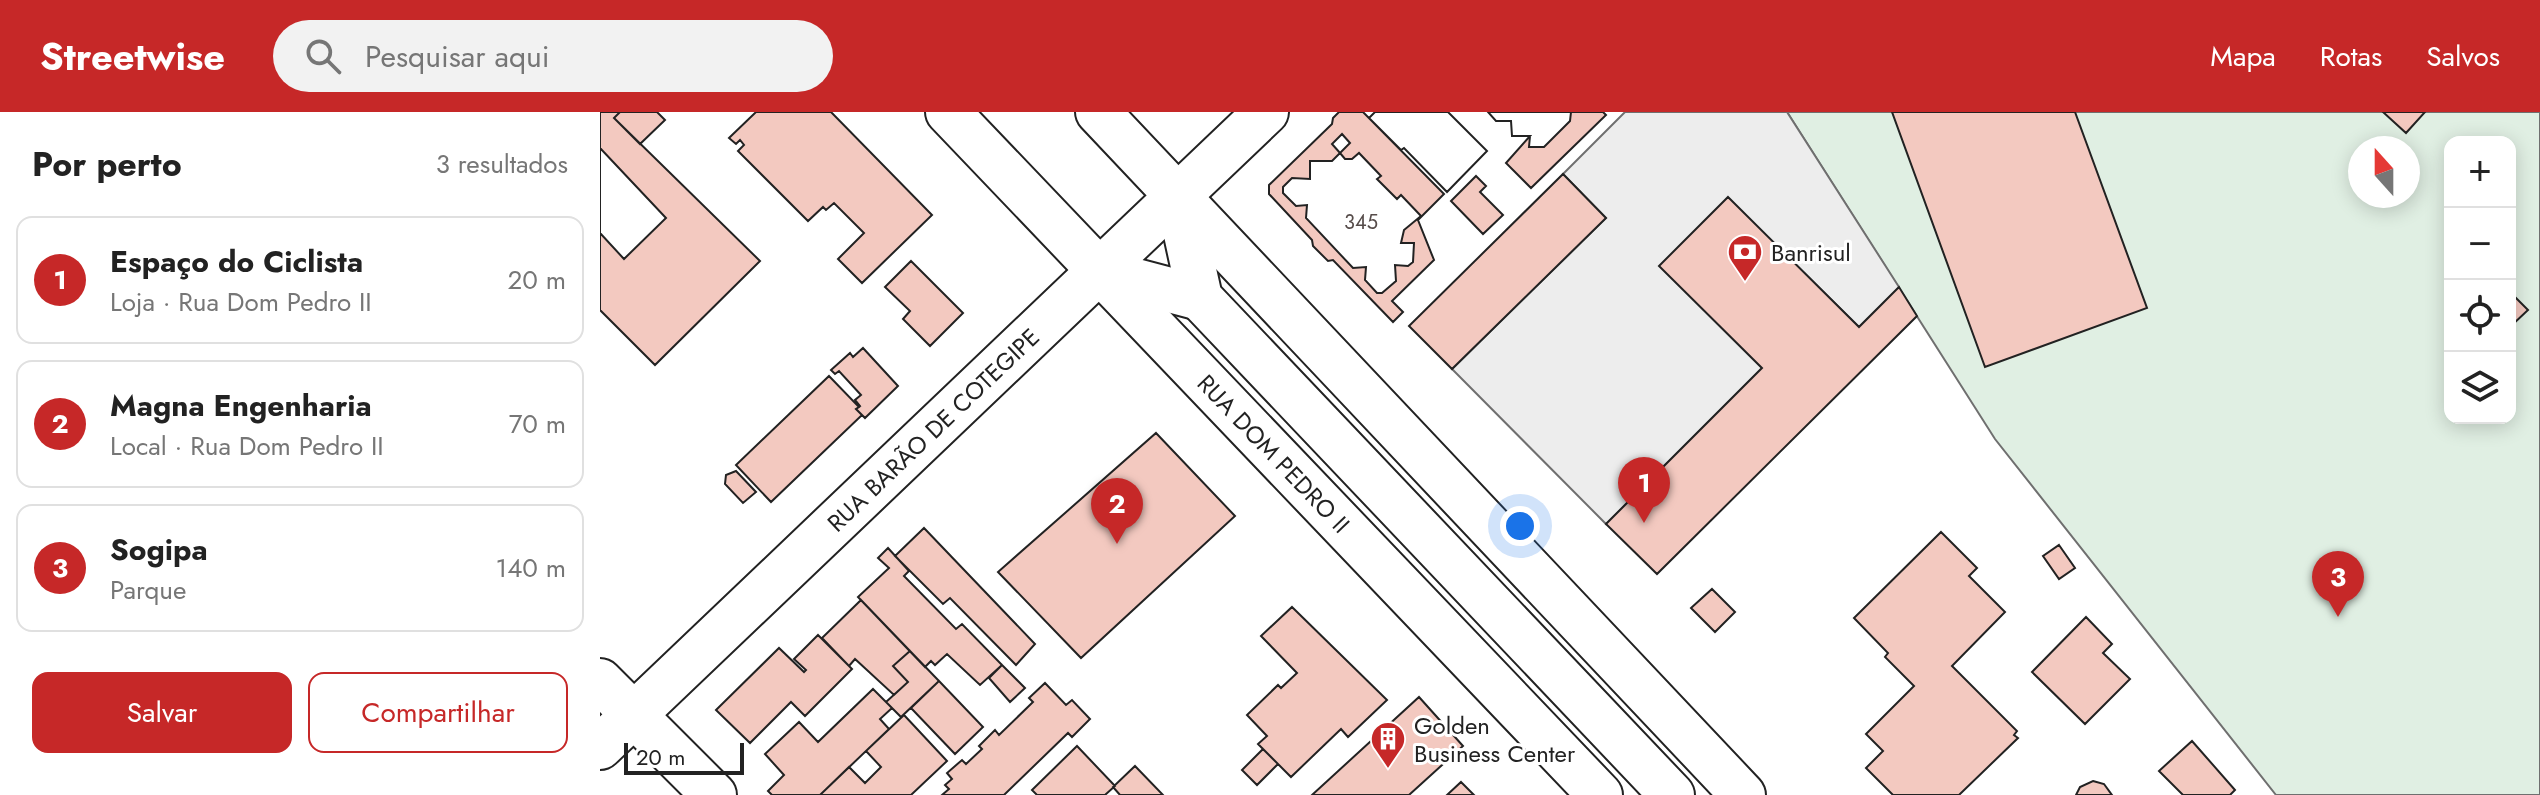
<!DOCTYPE html>
<html lang="pt">
<head>
<meta charset="utf-8">
<style>
	:root { --surface:#fff; --page:#f2f2f2; --text:#222; --muted:#767676; --line:#e0e0e0; --accent:#c62828 }
	body { margin:0; font-family:Jost,sans-serif; background:var(--page); color:var(--text) }
	.controls { position:absolute; right:24px; top:24px; display:grid; overflow:hidden; border-radius:16px; box-shadow:0 4px 20px #0003 }
	.controls button { width:72px; height:72px; display:grid; place-items:center; padding:0; border:0; border-bottom:2px solid var(--line); background:var(--surface); color:var(--text); font:40px sans-serif }
	.compass { position:absolute; left:1748px; top:24px; width:72px; height:72px; border-radius:50%; background:var(--surface); box-shadow:0 4px 20px #0003; rotate:339deg }
	.scale { position:absolute; left:24px; bottom:20px; width:120px; box-sizing:border-box; padding-left:8px; border:4px solid #222; border-top:0; font-size:22px; line-height:28px; white-space:nowrap; color:#222; -webkit-text-stroke:6px #fff; paint-order:stroke }
	.you { position:absolute; left:920px; top:414px; width:28px; height:28px; margin:-20px; border:6px solid #fff; border-radius:50%; background:#1a73e8; box-shadow:0 0 0 12px #1a73e833 }
	.badge { display:grid; place-items:center; width:52px; height:52px; border-radius:50%; background:var(--accent); color:#fff; font-size:26px; font-weight:700 }
	.pin { position:absolute; translate:-50% -66px; filter:drop-shadow(0 2px 4px #0008) }
	.pin::after { content:''; position:absolute; top:42px; width:28px; height:24px; background:inherit; clip-path:polygon(0 0,100% 0,50% 100%) }
	.list { margin:0; padding:0; list-style:none }
	h2 { display:flex; justify-content:space-between; align-items:center; height:104px; margin:0; padding:0 32px; font-size:34px }
	h2 small { font-size:26px; font-weight:400; color:var(--muted) }
	.list li { display:grid; grid-template-columns:52px 1fr auto; gap:24px; align-items:center; box-sizing:border-box; height:128px; margin:0 16px 16px; padding:0 16px; border:2px solid var(--line); border-radius:16px }
	.list b { display:block; font-size:30px; white-space:nowrap }
	.list p { margin:0; font-size:26px; white-space:nowrap; color:var(--muted) }
	.list em { font-size:26px; font-style:normal; color:var(--muted) }
	.actions { display:flex; gap:16px; padding:24px 32px }
	.actions a { flex:1; padding:18px 0; border:2px solid var(--accent); border-radius:16px; text-align:center; font-size:28px; color:var(--accent) }
	.actions .main { background:var(--accent); color:#fff }
	.icon { flex:none; width:44px; height:44px; fill:none; stroke:currentColor; stroke-width:2; stroke-linecap:round; stroke-linejoin:round }
	.map { position:relative; flex:none; width:1940px; height:683px; overflow:hidden }
	header { display:flex; align-items:center; gap:48px; box-sizing:border-box; height:112px; padding:0 40px; background:var(--accent); color:#fff }
	header strong { font-size:38px }
	nav { display:flex; gap:44px; margin-inline-start:auto; font-size:28px }
	.search { width:560px; height:72px; background:var(--page); display:flex; align-items:center; gap:20px; box-sizing:border-box; padding:0 28px; border-radius:44px; color:var(--muted); font-size:30px }
	main { display:flex }
	aside { flex:1; background:var(--surface) }
	.map>svg:first-child { display:block }
	.green { fill:#e0efe3; stroke:#6f6f6f; stroke-width:2; fill-rule:evenodd }
	.parking { fill:#ededed; stroke:#6f6f6f; stroke-width:2 }
	.building { fill:#f3c9c0; stroke:#222; stroke-width:2; fill-rule:evenodd }
	.lines { fill:none; stroke-linecap:round; stroke-linejoin:round }
	.minor-casing { stroke:#222; stroke-width:48 }
	.major-casing { stroke:#222; stroke-width:48 }
	.minor { stroke:#fff; stroke-width:44 }
	.major { stroke:#fff; stroke-width:44 }
	.labels { text-anchor:middle; dominant-baseline:central; stroke-width:6; stroke-linejoin:round; paint-order:stroke }
	.number-label { font-size:20px; fill:#564c4a }
	.poi-label { font-size:24px; fill:#222; stroke:#fff; text-anchor:start }
	.street-label { font-size:24px; fill:#222; stroke:#fff }
</style>
</head>
<body>
<header>
<strong>Streetwise</strong>
<div class="search"><svg class="icon" aria-label="search" viewBox="0 0 24 24"><circle cx="10" cy="10" r="6"/><path d="M15 15l6 6"/></svg>Pesquisar aqui</div>
<nav><a>Mapa</a><a>Rotas</a><a>Salvos</a></nav>
</header>
<main>
<aside>
<h2>Por perto<small>3 resultados</small></h2>
<ul class="list">
<li><span class="badge">1</span><div><b>Espaço do Ciclista</b><p>Loja · Rua Dom Pedro II</p></div><em>20 m</em></li>
<li><span class="badge">2</span><div><b>Magna Engenharia</b><p>Local · Rua Dom Pedro II</p></div><em>70 m</em></li>
<li><span class="badge">3</span><div><b>Sogipa</b><p>Parque</p></div><em>140 m</em></li>
</ul>
<div class="actions"><a class="main">Salvar</a><a>Compartilhar</a></div>
</aside>
<div class="map">
<svg width="1940" height="683" viewBox="0 0 1940 683">
	<rect width="100%" height="100%" fill="#fff"/>
	<path class="green" d="M 1187,0 L 1940,0 L 1940,683 L 1676,683 L 1395,327 ZM 1850,30 L 1910,30 L 1910,306 L 1850,306 ZM 1760,36 L 1808,36 L 1808,84 L 1760,84 Z"/>
	<path class="parking" d="M 1025,0 L 1187,0 L 1299,175 L 1259,215 L 1128,86 L 1060,154 L 1162,256 L 1006,412 L 852,257 L 1006,106 L 963,62 Z"/>
	<path class="building" d="M 0,0 L 20,0 L 14,6 L 160,149 L 55,253 L 0,198 Z
		M 20,0 L 57,0 L 65,8 L 40,32 L 14,6 Z
		M 156,0 L 231,0 L 332,103 L 262,171 L 238,147 L 264,121 L 234,91 L 226,98 L 223,95 L 208,109 L 138,39 L 144,33 L 140,28 L 136,32 L 129,26 Z
		M 739,0 L 763,0 L 844,82 L 818,108 L 834,148 L 792,189 L 803,200 L 793,210 L 733,148 L 728,149 L 713,134 L 712,128 L 669,82 L 669,73 L 732,12 L 733,6 ZM 742,22 L 750,31 L 740,41 L 732,32 Z
		M 775,0 L 848,0 L 887,39 L 847,80 L 804,36 L 801,38 L 769,6 Z
		M 775,0 L 848,0 L 887,39 L 847,80 L 804,36 L 801,38 L 769,6 Z
		M 888,0 L 1003,0 L 1006,3 L 931,76 L 906,51 L 930,24 L 912,24 L 911,9 L 896,9 Z
		M 888,0 L 971,0 L 970,9 L 944,35 L 929,35 L 930,24 L 912,24 L 911,9 L 896,9 Z
		M 1292,0 L 1475,0 L 1547,196 L 1385,255 Z
		M 1783,0 L 1825,0 L 1806,21 Z
		M 0,36 L 66,106 L 24,147 L 0,121 Z
		M 740,41 L 745,47 L 752,47 L 759,41 L 781,64 L 777,67 L 797,87 L 801,83 L 821,104 L 804,118 L 801,131 L 814,131 L 813,150 L 808,154 L 795,153 L 796,169 L 782,181 L 777,181 L 765,168 L 766,155 L 753,156 L 706,106 L 707,93 L 696,94 L 683,81 L 683,75 L 692,66 L 710,67 L 710,49 L 732,49 Z
		M 963,62 L 1006,106 L 852,257 L 809,214 Z
		M 876,64 L 886,74 L 880,80 L 903,103 L 883,122 L 851,89 Z
		M 1128,85 L 1259,215 L 1299,175 L 1317,204 L 1057,462 L 1006,412 L 1162,256 L 1059,154 Z
		M 311,149 L 363,201 L 330,234 L 303,207 L 310,199 L 285,175 Z
		M 1911,181 L 1928,198 L 1911,214 L 1910,182 Z
		M 263,236 L 298,274 L 265,306 L 256,297 L 260,294 L 255,288 L 261,283 L 239,259 L 235,262 L 231,258 L 250,241 L 253,245 Z
		M 229,264 L 259,295 L 256,297 L 262,303 L 171,390 L 136,353 Z
		M 556,321 L 635,404 L 481,546 L 398,460 Z
		M 136,359 L 156,380 L 143,391 L 125,372 L 126,363 Z
		M 324,416 L 435,532 L 416,553 L 350,486 L 343,492 L 295,444 Z
		M 1341,420 L 1377,456 L 1369,464 L 1405,500 L 1352,554 L 1417,619 L 1414,623 L 1418,626 L 1359,683 L 1293,683 L 1266,656 L 1283,639 L 1266,622 L 1314,574 L 1285,545 L 1288,541 L 1254,506 Z
		M 1459,433 L 1475,456 L 1459,467 L 1443,444 Z
		M 288,436 L 309,459 L 304,464 L 356,517 L 362,512 L 402,553 L 380,573 L 347,542 L 335,553 L 331,549 L 325,555 L 258,485 L 289,456 L 278,446 Z
		M 1112,477 L 1135,500 L 1115,520 L 1091,496 Z
		M 261,488 L 310,539 L 293,554 L 308,570 L 294,583 L 255,547 L 249,554 L 222,526 Z
		M 692,495 L 787,588 L 748,625 L 741,617 L 691,665 L 658,632 L 667,624 L 647,603 L 678,573 L 681,576 L 697,561 L 661,524 Z
		M 1486,505 L 1512,532 L 1503,541 L 1530,567 L 1485,612 L 1432,560 Z
		M 218,523 L 252,557 L 205,604 L 191,590 L 150,631 L 116,598 L 179,536 L 204,560 L 206,558 L 194,547 Z
		M 310,539 L 339,569 L 301,605 L 286,590 L 308,570 L 293,554 Z
		M 402,553 L 425,576 L 410,590 L 389,566 Z
		M 339,569 L 383,615 L 355,642 L 311,596 Z
		M 445,571 L 466,593 L 472,588 L 490,607 L 472,625 L 468,621 L 404,683 L 342,683 L 349,677 L 345,673 L 352,667 L 347,661 L 362,648 L 366,652 L 382,637 L 379,634 L 395,618 L 399,623 L 433,590 L 429,586 Z
		M 273,577 L 292,596 L 280,607 L 289,617 L 220,683 L 172,683 L 168,679 L 184,663 L 165,642 L 199,610 L 218,630 Z
		M 819,585 L 863,634 L 809,683 L 712,683 Z
		M 304,603 L 347,649 L 311,683 L 220,683 L 249,655 L 265,671 L 281,655 L 266,639 Z
		M 1592,629 L 1635,678 L 1630,683 L 1583,683 L 1559,659 Z
		M 477,634 L 515,674 L 505,683 L 437,683 L 432,678 Z
		M 663,637 L 678,652 L 657,673 L 642,658 Z
		M 535,654 L 563,683 L 520,683 L 513,675 Z
		M 1493,669 L 1504,672 L 1512,683 L 1476,683 L 1480,675 Z
		M 861,670 L 874,683 L 847,683 Z"/>
	<g class="lines">
		<defs>
			<g id="minor">
				<path d="M 578,85 L 600,186 L 1072,683"/>
				<path d="M 498,159 L 600,186"/>
				<path d="M 0,569 L 114,683"/>
				<path id="s1" d="M 0,635 L 666,0"/>
			</g>
			<g id="major">
				<path id="s2" d="M 348,0 L 1000,683"/>
				<path d="M 498,0 L 1143,683"/>
			</g>
		</defs>
		<use href="#minor" class="minor-casing"/>
		<use href="#major" class="major-casing"/>
		<use href="#minor" class="minor"/>
		<use href="#major" class="major"/>
	</g>
	<defs>
		<symbol id="bank-pin" viewBox="-11 -11 22 30"><path d="M0 17L-7.5 6A9.5 9.5 0 1 1 7.5 6Z" fill="#c62828" stroke="#fff"/><path d="M-6-4H6V4H-6ZM0-2.3a2.3 2.3 0 1 0 0 4.6a2.3 2.3 0 1 0 0-4.6Z" fill="#fff"/></symbol>
		<symbol id="building-pin" viewBox="-11 -11 22 30"><path d="M0 17L-7.5 6A9.5 9.5 0 1 1 7.5 6Z" fill="#c62828" stroke="#fff"/><path d="M-4-6H4V6H1V3H-1V6H-4ZM-2.5-4.3h1.7v1.8h-1.7ZM.8-4.3h1.7v1.8H.8ZM-2.5-1h1.7V.8h-1.7ZM.8-1h1.7V.8H.8Z" fill="#fff"/></symbol>
	</defs>
	<g fill-rule="evenodd">
		<use href="#bank-pin" x="1125" y="120" width="40" height="54"/>
		<use href="#building-pin" x="768" y="607" width="40" height="54"/>
	</g>
	<g class="labels">
		<g class="number-label">
			<text x="761" y="110">345</text>
		</g>
		<g class="poi-label">
			<text x="1171" y="140">Banrisul</text>
			<text x="814" y="613">Golden<tspan x="814" dy="28">Business Center</tspan></text>
		</g>
		<g class="street-label">
			<text stroke="none"><textPath href="#s1" startOffset="460">RUA BARÃO DE COTEGIPE</textPath></text>
			<text stroke="none"><textPath href="#s2" startOffset="472">RUA DOM PEDRO II</textPath></text>
		</g>
	</g>
</svg>
<div class="controls">
<button>+</button>
<button>−</button>
<button><svg class="icon" aria-label="locate" viewBox="0 0 24 24"><circle cx="12" cy="12" r="6"/><path d="M12 2v4M12 18v4M2 12h4M18 12h4"/></svg></button>
<button><svg class="icon" aria-label="layers" viewBox="0 0 24 24"><path d="M12 4l9 5-9 5-9-5zM3 14l9 5 9-5"/></svg></button>
</div>
<svg class="compass" viewBox="-18 -18 36 36"><path d="M0-13l5 13h-10z" fill="#e53935"/><path d="M0 13l5-13h-10z" fill="#767676"/></svg>
<div class="scale">20 m</div>
<div class="you"></div>
<div class="pin badge" style="left:1044px;top:411px">1</div>
<div class="pin badge" style="left:517px;top:432px">2</div>
<div class="pin badge" style="left:1738px;top:505px">3</div>
</div>
</main>
</body>
</html>
